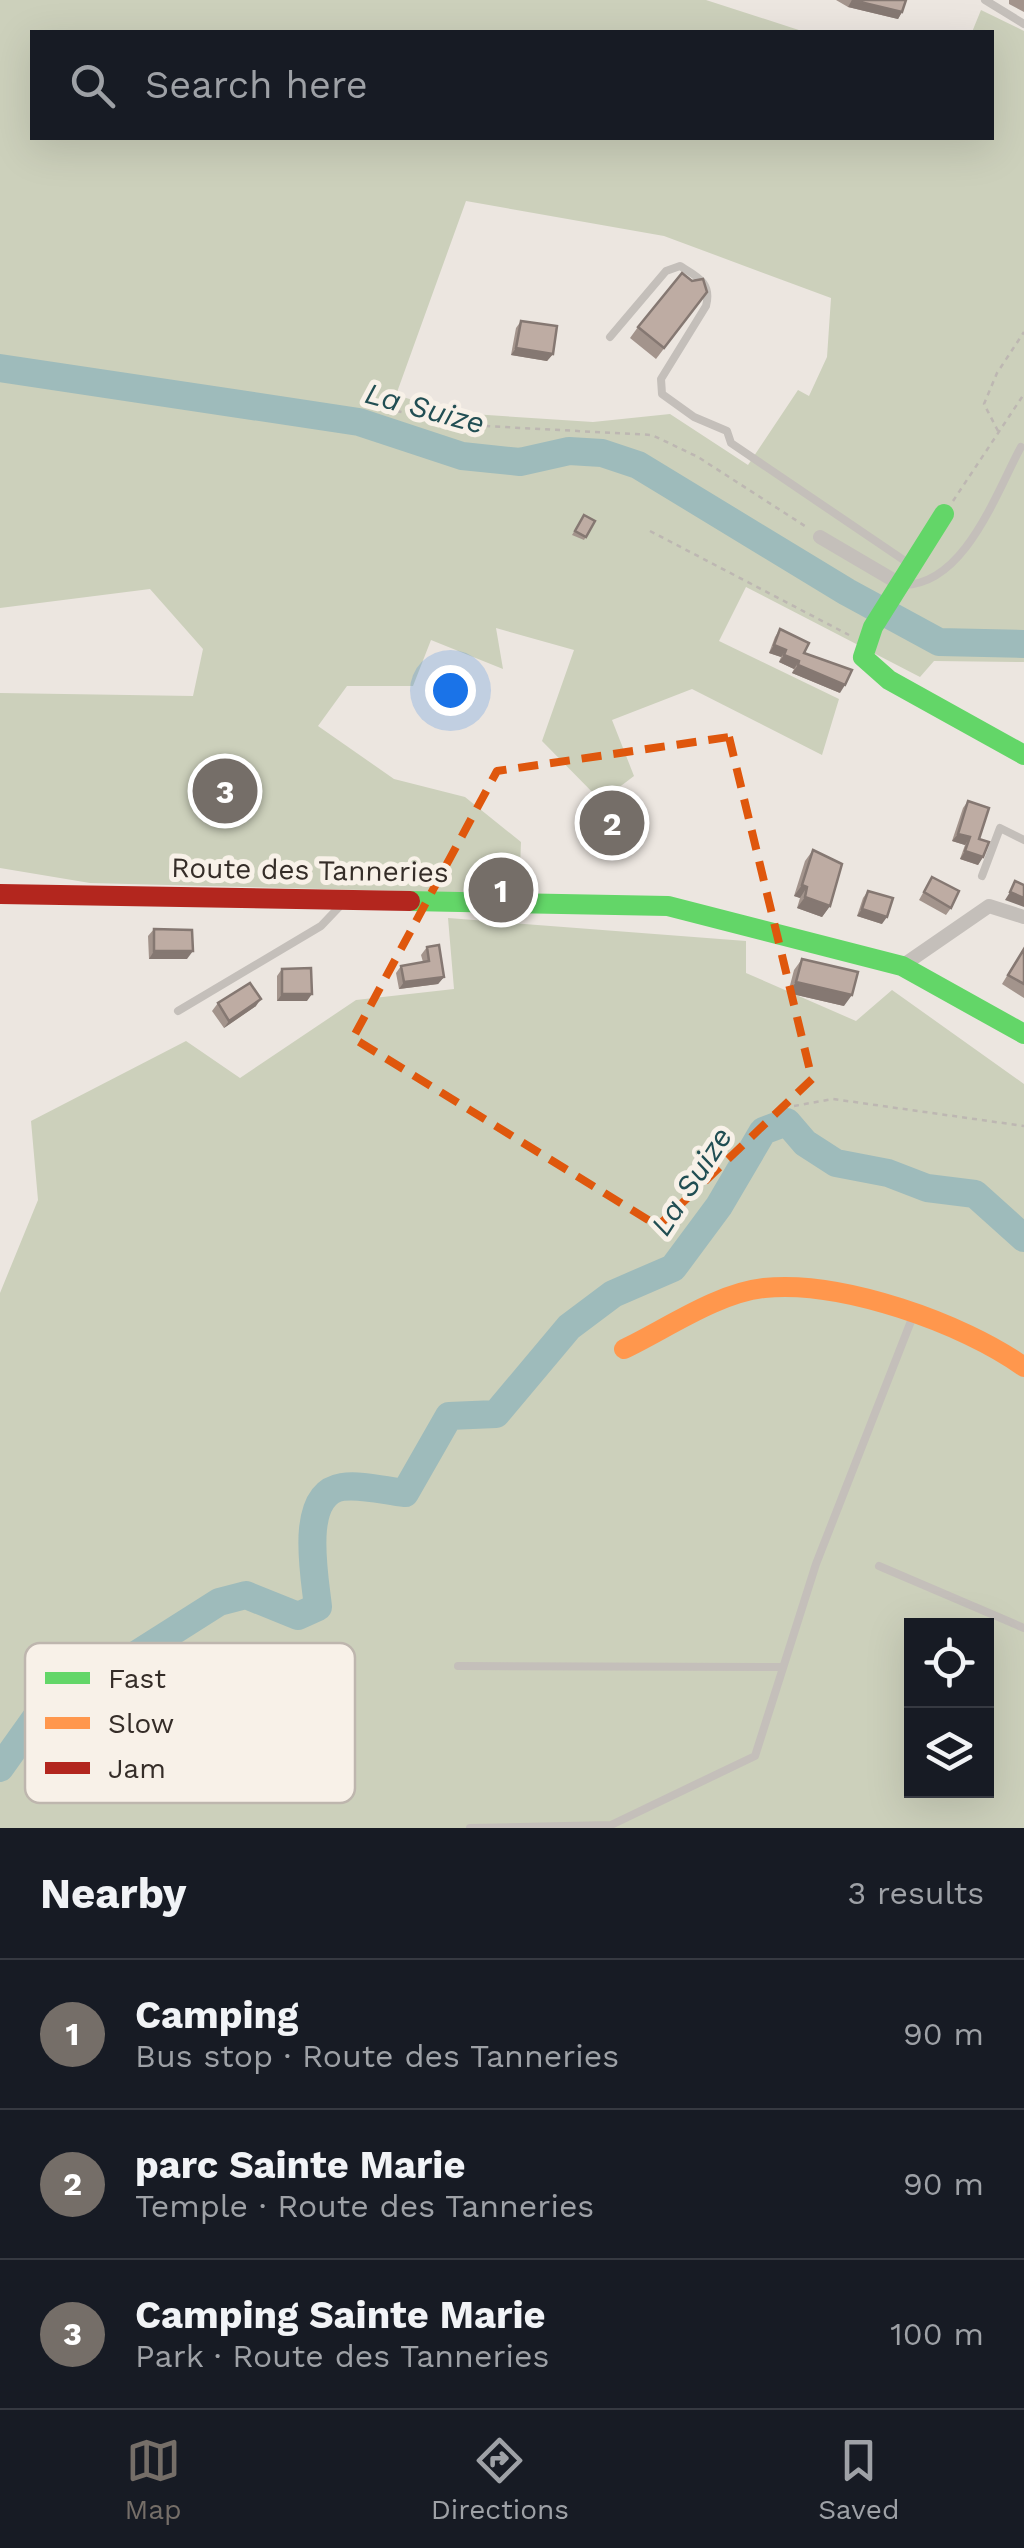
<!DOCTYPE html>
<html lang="en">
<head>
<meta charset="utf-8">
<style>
	:root { --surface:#171b24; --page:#20242c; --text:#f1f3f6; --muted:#9ea1a6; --line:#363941; --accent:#756e68 }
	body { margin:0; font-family:"Work Sans",sans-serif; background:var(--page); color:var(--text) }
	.controls { position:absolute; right:30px; bottom:30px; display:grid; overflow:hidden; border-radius:0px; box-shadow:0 10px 40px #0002 }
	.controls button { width:90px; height:90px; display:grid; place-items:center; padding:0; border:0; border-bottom:2px solid var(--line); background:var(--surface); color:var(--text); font:50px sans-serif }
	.you { position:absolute; left:450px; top:690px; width:35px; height:35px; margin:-25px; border:8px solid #fff; border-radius:50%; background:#1a73e8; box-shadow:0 0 0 15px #1a73e833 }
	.badge { display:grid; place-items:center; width:65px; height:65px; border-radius:50%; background:var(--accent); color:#fff; font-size:32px; font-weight:700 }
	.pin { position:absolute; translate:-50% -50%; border:5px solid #fff; box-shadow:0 2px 10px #0006 }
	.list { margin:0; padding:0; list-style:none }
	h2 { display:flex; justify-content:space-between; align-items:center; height:130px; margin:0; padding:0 40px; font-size:42px }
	h2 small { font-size:32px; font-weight:400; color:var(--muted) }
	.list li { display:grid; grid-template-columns:65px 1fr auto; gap:30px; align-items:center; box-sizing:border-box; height:150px; padding:0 40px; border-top:2px solid var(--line) }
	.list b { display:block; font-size:38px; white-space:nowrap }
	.list p { margin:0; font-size:32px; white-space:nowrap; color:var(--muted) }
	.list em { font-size:32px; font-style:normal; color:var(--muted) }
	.icon { flex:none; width:55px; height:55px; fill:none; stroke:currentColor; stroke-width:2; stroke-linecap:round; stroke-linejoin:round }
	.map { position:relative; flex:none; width:1024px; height:1828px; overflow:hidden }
	.search { position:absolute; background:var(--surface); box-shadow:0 10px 40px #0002; left:30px; right:30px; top:30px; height:110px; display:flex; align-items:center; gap:25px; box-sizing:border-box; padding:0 35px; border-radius:0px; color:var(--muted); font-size:38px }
	.sheet { height:580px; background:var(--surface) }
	nav { display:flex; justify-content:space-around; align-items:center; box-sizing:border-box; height:140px; border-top:2px solid var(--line); background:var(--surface); font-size:28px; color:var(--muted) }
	nav a { display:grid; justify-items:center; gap:5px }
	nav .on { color:var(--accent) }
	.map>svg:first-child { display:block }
	.green { fill:#ccd0bb; fill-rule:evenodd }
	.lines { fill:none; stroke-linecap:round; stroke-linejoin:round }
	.river { stroke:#9ebbbb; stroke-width:28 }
	.path { stroke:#bdb7b2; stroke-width:2.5; stroke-dasharray:5 5; stroke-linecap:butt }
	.lane { stroke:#c4bfba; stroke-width:8 }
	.street { stroke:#c4bfba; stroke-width:14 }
	.fast { stroke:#63d668; stroke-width:20 }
	.slow { stroke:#ff974d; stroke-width:20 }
	.jam { stroke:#b3261e; stroke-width:20 }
	.wall { fill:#a3948c }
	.shaded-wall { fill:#857872 }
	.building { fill:#beaca3; stroke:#857872; stroke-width:2.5 }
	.marked { fill:none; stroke:#df570d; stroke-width:8; stroke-dasharray:20 12; stroke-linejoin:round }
	.labels { text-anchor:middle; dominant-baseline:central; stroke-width:10; stroke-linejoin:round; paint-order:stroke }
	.street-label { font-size:28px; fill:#352d28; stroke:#f8f1e8 }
	.water-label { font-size:30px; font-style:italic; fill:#214e53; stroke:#f8f1e8 }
	.key { fill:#f8f1e8; stroke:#beb6ae; stroke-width:2.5 }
	.key-label { font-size:28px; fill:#352d28 }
</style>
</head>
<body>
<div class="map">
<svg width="1024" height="1828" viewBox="0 0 1024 1828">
	<rect width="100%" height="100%" fill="#ece6e0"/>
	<path class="green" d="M 0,0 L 706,0 L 805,32 L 32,32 L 32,138 L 992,138 L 992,32 L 972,32 L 981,10 L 1024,31 L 1024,662 L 934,661 L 920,677 L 746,587 L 719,641 L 839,699 L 822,755 L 692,689 L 612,720 L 634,776 L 601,801 L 542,741 L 574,650 L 496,628 L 503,669 L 431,640 L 413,686 L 347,686 L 318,726 L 394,779 L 465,797 L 521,842 L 519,894 L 90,883 L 0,868 L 0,693 L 193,696 L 203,649 L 150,589 L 0,608 ZM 466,201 L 664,236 L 831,298 L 827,357 L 809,396 L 798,390 L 748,465 L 670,414 L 593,422 L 457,413 L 396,395 Z
		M 448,918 L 746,941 L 746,973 L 856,1021 L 892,990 L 1024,1084 L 1024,1828 L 0,1828 L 0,1293 L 38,1200 L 31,1121 L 186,1041 L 240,1078 L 356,1000 L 454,989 ZM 912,1626 L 986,1626 L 986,1790 L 912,1790 Z"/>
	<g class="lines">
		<path class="river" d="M 0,368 L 359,422 L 462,456 L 520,462 L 569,451 L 602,453 L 638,465 L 847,592 L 939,642 L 1024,644
			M 0,1768 L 62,1681 L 126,1661 L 219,1602 L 246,1595 L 298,1616 L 318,1607 C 315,1577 298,1494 342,1487 C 361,1484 386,1491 405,1493 L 449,1416 L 496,1414 L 569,1327 L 613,1294 L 673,1268 L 719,1206 L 763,1131 L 787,1122 L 805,1143 L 836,1163 L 888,1173 L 927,1188 L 975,1194 L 1024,1238"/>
		<path class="path" d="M 377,407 L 466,425 L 652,435 L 698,457 L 808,528
			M 998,431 L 984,404 L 997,373 L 1024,332
			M 953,501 L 1024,394
			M 650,531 L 849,635
			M 794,1106 L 833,1099 L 1024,1126"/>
		<path class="lane" d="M 985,0 L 1024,24
			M 610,337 L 666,271 L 680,266 C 698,277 712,283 706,306 L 661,379 L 662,394 L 694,417 L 727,431 L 731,443 L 908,563
			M 904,585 C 965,584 996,493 1021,447
			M 982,876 L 1000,828 L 1024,840
			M 178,1011 L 321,926 L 341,905
			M 879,1566 L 1024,1628
			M 458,1666 L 783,1667
			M 470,1828 L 611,1825 L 755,1756 L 816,1564 L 913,1316"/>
		<path class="street" d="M 820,537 L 900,584
			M 902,966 L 989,906 L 1024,917"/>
		<path class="fast" d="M 944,514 L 873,627 L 863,657 L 889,680 L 1024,755
			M 410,901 L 668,906 L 902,966 L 1024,1034"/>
		<path class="slow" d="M 624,1349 C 666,1329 717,1293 764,1288 C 841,1280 963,1323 1024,1367"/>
		<path class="jam" d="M 0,894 L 410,901"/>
	</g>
	<path class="wall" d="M 836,0 L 906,0 L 902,12 L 898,19 L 848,7 Z
		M 1009,0 L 1024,0 L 1024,12 L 1009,4 Z
		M 707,292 L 656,359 L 630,338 L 638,327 Z
		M 521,321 L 553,354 L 547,361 L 511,355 L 516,328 Z
		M 584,515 L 595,521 L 584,540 L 572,535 Z
		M 780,629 L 804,653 L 840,693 L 792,673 L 794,669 L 779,662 L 781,657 L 769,653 L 775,637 Z
		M 968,801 L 983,857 L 978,865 L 960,859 L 965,845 L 952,841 L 963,808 Z
		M 813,850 L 830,906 L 822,917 L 797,908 L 800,898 L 794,896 L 805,861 Z
		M 932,877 L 951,908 L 946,915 L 919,900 Z
		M 868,891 L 882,924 L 857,916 L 863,898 Z
		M 154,929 L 187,959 L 149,959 L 148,936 Z
		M 427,947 L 444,977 L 438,984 L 399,989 L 396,973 L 401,966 L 423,962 L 421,955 Z
		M 1024,948 L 1024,998 L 1002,984 Z
		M 802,959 L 844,1006 L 788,993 L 794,970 Z
		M 282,969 L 307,1001 L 277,1001 L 277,976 Z
		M 218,1003 L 256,1006 L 224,1028 L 212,1011 Z"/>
	<path class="shaded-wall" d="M 852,0 L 902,12 L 898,19 L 848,7 Z
		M 516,348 L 553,354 L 547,361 L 511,355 Z
		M 774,645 L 786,650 L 781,657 L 769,653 Z
		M 784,655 L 799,661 L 794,669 L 779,662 Z
		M 798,665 L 845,685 L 840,693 L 792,673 Z
		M 958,834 L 970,837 L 965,845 L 952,841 Z
		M 965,851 L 983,857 L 978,865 L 960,859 Z
		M 802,885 L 807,887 L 800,898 L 794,896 Z
		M 1010,892 L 1024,898 L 1024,907 L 1005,900 Z
		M 805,897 L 830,906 L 822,917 L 797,908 Z
		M 862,909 L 887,917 L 882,924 L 857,916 Z
		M 154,951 L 193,951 L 187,959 L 149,959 Z
		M 444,977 L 438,984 L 399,989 L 404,982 Z
		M 796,982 L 852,995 L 844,1006 L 788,993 Z
		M 282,994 L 312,994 L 307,1001 L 277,1001 Z
		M 261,999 L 256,1006 L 224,1028 L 229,1021 Z"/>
	<path class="building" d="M 852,0 L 906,0 L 902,12 Z
		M 682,273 L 692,281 L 703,279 L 707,292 L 664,348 L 638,327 Z
		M 521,321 L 557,326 L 553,354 L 516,348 Z
		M 584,515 L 595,521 L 586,537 L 575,531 Z
		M 780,629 L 809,643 L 804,653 L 852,670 L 845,685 L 798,665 L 799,661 L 784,655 L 786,650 L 774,645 Z
		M 968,801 L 989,808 L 979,839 L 989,842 L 983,857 L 965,851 L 970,837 L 958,834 Z
		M 813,850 L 842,864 L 830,906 L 805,897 L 807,887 L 802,885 Z
		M 932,877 L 959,891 L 951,908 L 924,892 Z
		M 1015,881 L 1024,885 L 1024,898 L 1010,892 Z
		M 868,891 L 893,898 L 887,917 L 862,909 Z
		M 154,929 L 192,930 L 193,951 L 154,951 Z
		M 439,945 L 444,977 L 404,982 L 401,966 L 429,961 L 427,947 Z
		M 1024,949 L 1024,984 L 1008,975 Z
		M 802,959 L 858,972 L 852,995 L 796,982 Z
		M 311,968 L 312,994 L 282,994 L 282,969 Z
		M 250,983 L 261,999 L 229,1021 L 218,1003 Z"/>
	<path class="marked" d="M 729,737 L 812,1079 L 658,1226 L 353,1038 L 497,771 Z"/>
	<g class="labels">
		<g class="street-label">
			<text transform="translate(310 870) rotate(1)">Route des Tanneries</text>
		</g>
		<g class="water-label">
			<text transform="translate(425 408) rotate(15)">La Suize</text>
			<text transform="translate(691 1181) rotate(-57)">La Suize</text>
		</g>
	</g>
	<rect x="25" y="1643" width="330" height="160" rx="15" class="key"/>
	<rect x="45" y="1672" width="45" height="12" fill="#63d668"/>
	<rect x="45" y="1717" width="45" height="12" fill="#ff974d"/>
	<rect x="45" y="1762" width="45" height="12" fill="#b3261e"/>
	<g class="key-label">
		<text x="108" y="1688">Fast</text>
		<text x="108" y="1733">Slow</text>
		<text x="108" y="1778">Jam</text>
	</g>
</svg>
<div class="controls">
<button><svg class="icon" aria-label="locate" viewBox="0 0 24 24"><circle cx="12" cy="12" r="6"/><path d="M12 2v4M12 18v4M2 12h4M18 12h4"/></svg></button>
<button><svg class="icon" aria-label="layers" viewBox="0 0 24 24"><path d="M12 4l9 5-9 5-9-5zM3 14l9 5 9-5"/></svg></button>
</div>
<div class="you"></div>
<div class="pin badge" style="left:501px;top:890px">1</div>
<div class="pin badge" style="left:612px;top:823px">2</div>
<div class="pin badge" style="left:225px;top:791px">3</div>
<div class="search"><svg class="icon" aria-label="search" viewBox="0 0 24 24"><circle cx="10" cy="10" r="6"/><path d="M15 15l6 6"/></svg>Search here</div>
</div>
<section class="sheet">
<h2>Nearby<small>3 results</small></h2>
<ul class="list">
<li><span class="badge">1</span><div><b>Camping</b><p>Bus stop · Route des Tanneries</p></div><em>90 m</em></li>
<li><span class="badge">2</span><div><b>parc Sainte Marie</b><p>Temple · Route des Tanneries</p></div><em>90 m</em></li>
<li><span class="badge">3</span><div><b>Camping Sainte Marie</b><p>Park · Route des Tanneries</p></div><em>100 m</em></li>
</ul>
</section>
<nav>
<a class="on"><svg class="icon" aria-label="map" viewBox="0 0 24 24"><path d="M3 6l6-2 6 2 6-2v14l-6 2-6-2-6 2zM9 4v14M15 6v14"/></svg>Map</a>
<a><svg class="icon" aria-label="directions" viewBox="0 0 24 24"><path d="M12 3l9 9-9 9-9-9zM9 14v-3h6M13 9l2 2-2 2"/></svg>Directions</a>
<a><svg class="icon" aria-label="saved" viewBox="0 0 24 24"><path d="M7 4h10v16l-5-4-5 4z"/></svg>Saved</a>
</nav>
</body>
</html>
